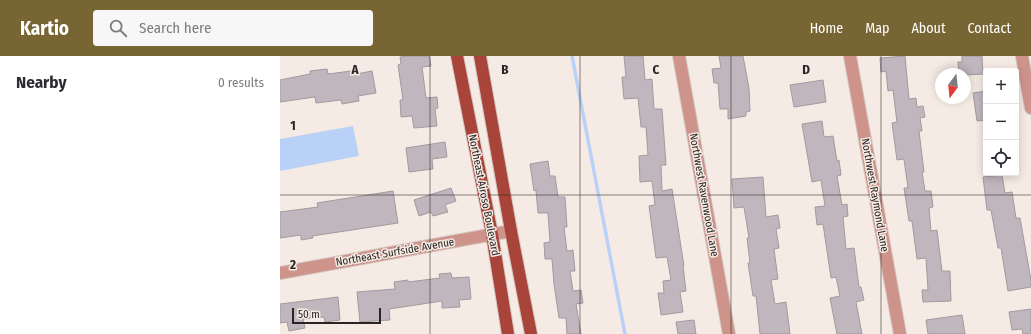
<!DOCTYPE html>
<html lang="en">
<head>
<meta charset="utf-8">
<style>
	:root { --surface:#fff; --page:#f7f7f7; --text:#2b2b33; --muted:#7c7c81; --line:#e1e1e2; --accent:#786534 }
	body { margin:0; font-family:"Fira Sans Condensed",sans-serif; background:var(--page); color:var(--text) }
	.controls { position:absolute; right:12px; top:12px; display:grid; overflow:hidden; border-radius:4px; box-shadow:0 2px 10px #0003 }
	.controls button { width:36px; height:36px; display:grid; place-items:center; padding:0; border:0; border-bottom:1px solid var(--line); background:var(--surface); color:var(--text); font:20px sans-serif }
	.compass { position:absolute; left:655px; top:12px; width:36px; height:36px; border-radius:50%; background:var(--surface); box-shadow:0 2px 10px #0003; rotate:195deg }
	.scale { position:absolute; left:12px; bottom:10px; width:89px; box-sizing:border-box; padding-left:4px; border:2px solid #292523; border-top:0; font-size:11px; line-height:14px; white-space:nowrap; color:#292523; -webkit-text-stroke:3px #f6ebe4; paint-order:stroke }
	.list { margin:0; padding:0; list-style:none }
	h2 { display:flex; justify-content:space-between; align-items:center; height:52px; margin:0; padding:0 16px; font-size:17px }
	h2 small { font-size:13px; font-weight:400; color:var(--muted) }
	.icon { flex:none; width:22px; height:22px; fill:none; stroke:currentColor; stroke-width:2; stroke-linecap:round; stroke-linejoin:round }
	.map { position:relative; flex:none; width:751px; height:278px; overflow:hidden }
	header { display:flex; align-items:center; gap:24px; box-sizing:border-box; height:56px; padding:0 20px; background:var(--accent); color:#fff }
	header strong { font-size:19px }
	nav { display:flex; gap:22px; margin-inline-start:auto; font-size:14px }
	.search { width:280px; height:36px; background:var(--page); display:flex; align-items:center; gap:10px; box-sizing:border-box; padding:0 14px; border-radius:4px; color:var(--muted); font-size:15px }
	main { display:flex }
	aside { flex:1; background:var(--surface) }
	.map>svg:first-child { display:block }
	.water { fill:#bad1f7 }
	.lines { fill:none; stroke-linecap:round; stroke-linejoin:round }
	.stream { stroke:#bad1f7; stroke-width:3.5 }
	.building { fill:#c0b6bd; stroke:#a3999f }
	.minor-casing { stroke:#d1c7c1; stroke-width:14 }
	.major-casing { stroke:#d1c7c1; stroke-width:14 }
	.minor { stroke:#ce948c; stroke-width:12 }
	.major { stroke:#a8443a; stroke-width:12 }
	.grid { fill:none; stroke:#292523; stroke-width:1; stroke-opacity:0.55 }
	.labels { text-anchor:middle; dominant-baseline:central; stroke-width:3; stroke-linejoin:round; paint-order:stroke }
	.street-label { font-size:11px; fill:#292523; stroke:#f6ebe4 }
	.grid-label { font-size:13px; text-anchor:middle; font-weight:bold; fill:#292523; stroke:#f6ebe4; stroke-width:3; stroke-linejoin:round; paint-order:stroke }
</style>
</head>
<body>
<header>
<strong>Kartio</strong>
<div class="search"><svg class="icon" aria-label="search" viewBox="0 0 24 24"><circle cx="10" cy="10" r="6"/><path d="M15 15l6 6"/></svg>Search here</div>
<nav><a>Home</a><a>Map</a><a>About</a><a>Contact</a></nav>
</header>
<main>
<aside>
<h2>Nearby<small>0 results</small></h2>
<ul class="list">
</ul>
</aside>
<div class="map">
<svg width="751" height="278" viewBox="0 0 751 278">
	<rect width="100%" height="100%" fill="#f6ebe4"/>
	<path class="water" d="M 73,70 L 79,100 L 0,115 L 0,83 Z"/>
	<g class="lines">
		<path class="stream" d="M 292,0 L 345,278"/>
	</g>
	<path class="building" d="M 128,0 L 149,0 L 151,10 L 142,11 L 146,42 L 157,41 L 158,52 L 155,53 L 157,70 L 134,72 L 132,60 L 121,61 L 120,44 L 123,44 L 118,9 L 121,8 L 120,1 Z
		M 344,0 L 363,0 L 365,24 L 372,23 L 374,53 L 382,53 L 386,109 L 381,109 L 382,135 L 392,133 L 404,210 L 403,210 L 406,235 L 400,236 L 403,256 L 381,259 L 378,237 L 384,237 L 383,225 L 391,224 L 387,201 L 376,202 L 369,150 L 375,149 L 372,125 L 360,126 L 359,100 L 368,99 L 366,71 L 361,71 L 358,42 L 344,43 L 342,21 L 346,21 Z
		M 439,0 L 463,0 L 469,32 L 470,55 L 466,56 L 466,60 L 448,63 L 448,53 L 440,53 L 438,27 L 434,27 L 432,13 L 441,12 Z
		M 625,0 L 629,43 L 636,42 L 637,51 L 643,50 L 645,61 L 640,62 L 642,75 L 639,75 L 644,116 L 642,116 L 645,135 L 651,135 L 653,151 L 649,152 L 651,175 L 657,174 L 662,215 L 670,215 L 671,245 L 643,246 L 642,234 L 648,234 L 646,202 L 637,203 L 632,165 L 629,165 L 624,132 L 628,132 L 624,103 L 617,104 L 612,67 L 617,66 L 613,34 L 608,35 L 606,15 L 601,16 L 600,2 Z
		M 682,0 L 702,0 L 703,18 L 685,19 L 685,18 L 679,18 L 678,6 L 682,6 Z
		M 47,13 L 48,18 L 71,15 L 71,19 L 92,15 L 96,37 L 78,40 L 79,45 L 62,48 L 61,44 L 36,47 L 35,41 L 0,46 L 0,24 L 30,18 L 30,15 Z
		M 543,24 L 546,46 L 514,51 L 510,29 Z
		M 706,35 L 706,64 L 697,65 L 693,37 Z
		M 542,65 L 544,81 L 553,80 L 557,105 L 559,104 L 561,119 L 557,120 L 562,149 L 567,148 L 568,160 L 563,161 L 566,193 L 574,192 L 579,231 L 581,231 L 584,244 L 576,246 L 582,278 L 557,278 L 550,242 L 560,240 L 556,221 L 551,222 L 543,168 L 537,169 L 535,151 L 545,150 L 541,124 L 532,126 L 522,68 Z
		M 165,86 L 167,101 L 152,103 L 153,113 L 129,116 L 126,92 Z
		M 268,105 L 270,120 L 275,120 L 278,141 L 285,141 L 287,171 L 284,171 L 287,195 L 293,194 L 295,215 L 290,215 L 293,235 L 301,234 L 303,247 L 296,248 L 301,278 L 287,278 L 286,262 L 279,262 L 274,228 L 272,203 L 265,203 L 264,187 L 270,186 L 268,157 L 258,157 L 256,134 L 254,135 L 250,108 Z
		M 722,119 L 725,137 L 732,136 L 736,162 L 740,162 L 751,224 L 751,231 L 728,235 L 721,192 L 718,192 L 711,154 L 707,154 L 703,121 Z
		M 483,121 L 486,161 L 498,159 L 500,172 L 496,173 L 499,192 L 494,193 L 498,223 L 491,224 L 495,248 L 506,246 L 510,278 L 480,278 L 476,240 L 473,240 L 468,207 L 470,207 L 467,182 L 469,182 L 464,151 L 454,152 L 452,123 Z
		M 171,132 L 176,145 L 165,149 L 168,156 L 153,160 L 151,156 L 139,160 L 134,144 Z
		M 113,135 L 118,167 L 32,180 L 33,182 L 21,184 L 21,179 L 0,182 L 0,156 L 38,151 L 37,147 Z
		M 171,217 L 172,222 L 189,221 L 191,243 L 179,244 L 180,251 L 162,252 L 162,245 L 109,253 L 110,264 L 80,266 L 77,236 L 115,233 L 114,226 L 128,224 L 128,226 L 160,222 L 159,218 Z
		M 58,241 L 60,264 L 45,266 L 44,261 L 23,263 L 25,272 L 9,275 L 7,266 L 0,267 L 0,248 Z
		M 751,253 L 751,278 L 743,278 L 742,273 L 732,274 L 729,256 Z
		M 682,259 L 685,278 L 648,278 L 646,264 Z
		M 414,264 L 416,278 L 398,278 L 396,266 Z"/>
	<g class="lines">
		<defs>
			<path id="minor" d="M 399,0 L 449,278
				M 570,0 L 620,278
				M 742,0 L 751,52
				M 0,217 L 231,175"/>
			<path id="major" d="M 177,0 L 212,178 L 228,278
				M 200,0 L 231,175 L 251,278"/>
		</defs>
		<use href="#minor" class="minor-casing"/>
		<use href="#major" class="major-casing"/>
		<use href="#minor" class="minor"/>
		<use href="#major" class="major"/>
	</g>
	<path class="grid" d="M 150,0 L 150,278M 300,0 L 300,278M 451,0 L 451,278M 601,0 L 601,278M 0,139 L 751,139"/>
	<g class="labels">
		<g class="street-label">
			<text transform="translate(204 139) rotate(79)">Northeast Airoso Boulevard</text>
			<text transform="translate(424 139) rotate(80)">Northwest Ravenwood Lane</text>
			<text transform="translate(595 139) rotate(80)">Northwest Raymond Lane</text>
			<text transform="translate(115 196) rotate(-10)">Northeast Surfside Avenue</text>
		</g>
	</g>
	<g class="grid-label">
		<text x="75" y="18">A</text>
		<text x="225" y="18">B</text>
		<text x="376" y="18">C</text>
		<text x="526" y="18">D</text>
		<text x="13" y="74">1</text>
		<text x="13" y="213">2</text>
	</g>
</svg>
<div class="controls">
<button>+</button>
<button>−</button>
<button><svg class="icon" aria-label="locate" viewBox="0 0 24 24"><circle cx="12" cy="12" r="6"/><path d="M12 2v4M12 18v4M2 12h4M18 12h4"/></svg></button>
</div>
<svg class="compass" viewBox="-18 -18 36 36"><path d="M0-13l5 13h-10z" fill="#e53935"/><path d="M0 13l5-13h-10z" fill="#7c7c81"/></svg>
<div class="scale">50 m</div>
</div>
</main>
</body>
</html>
